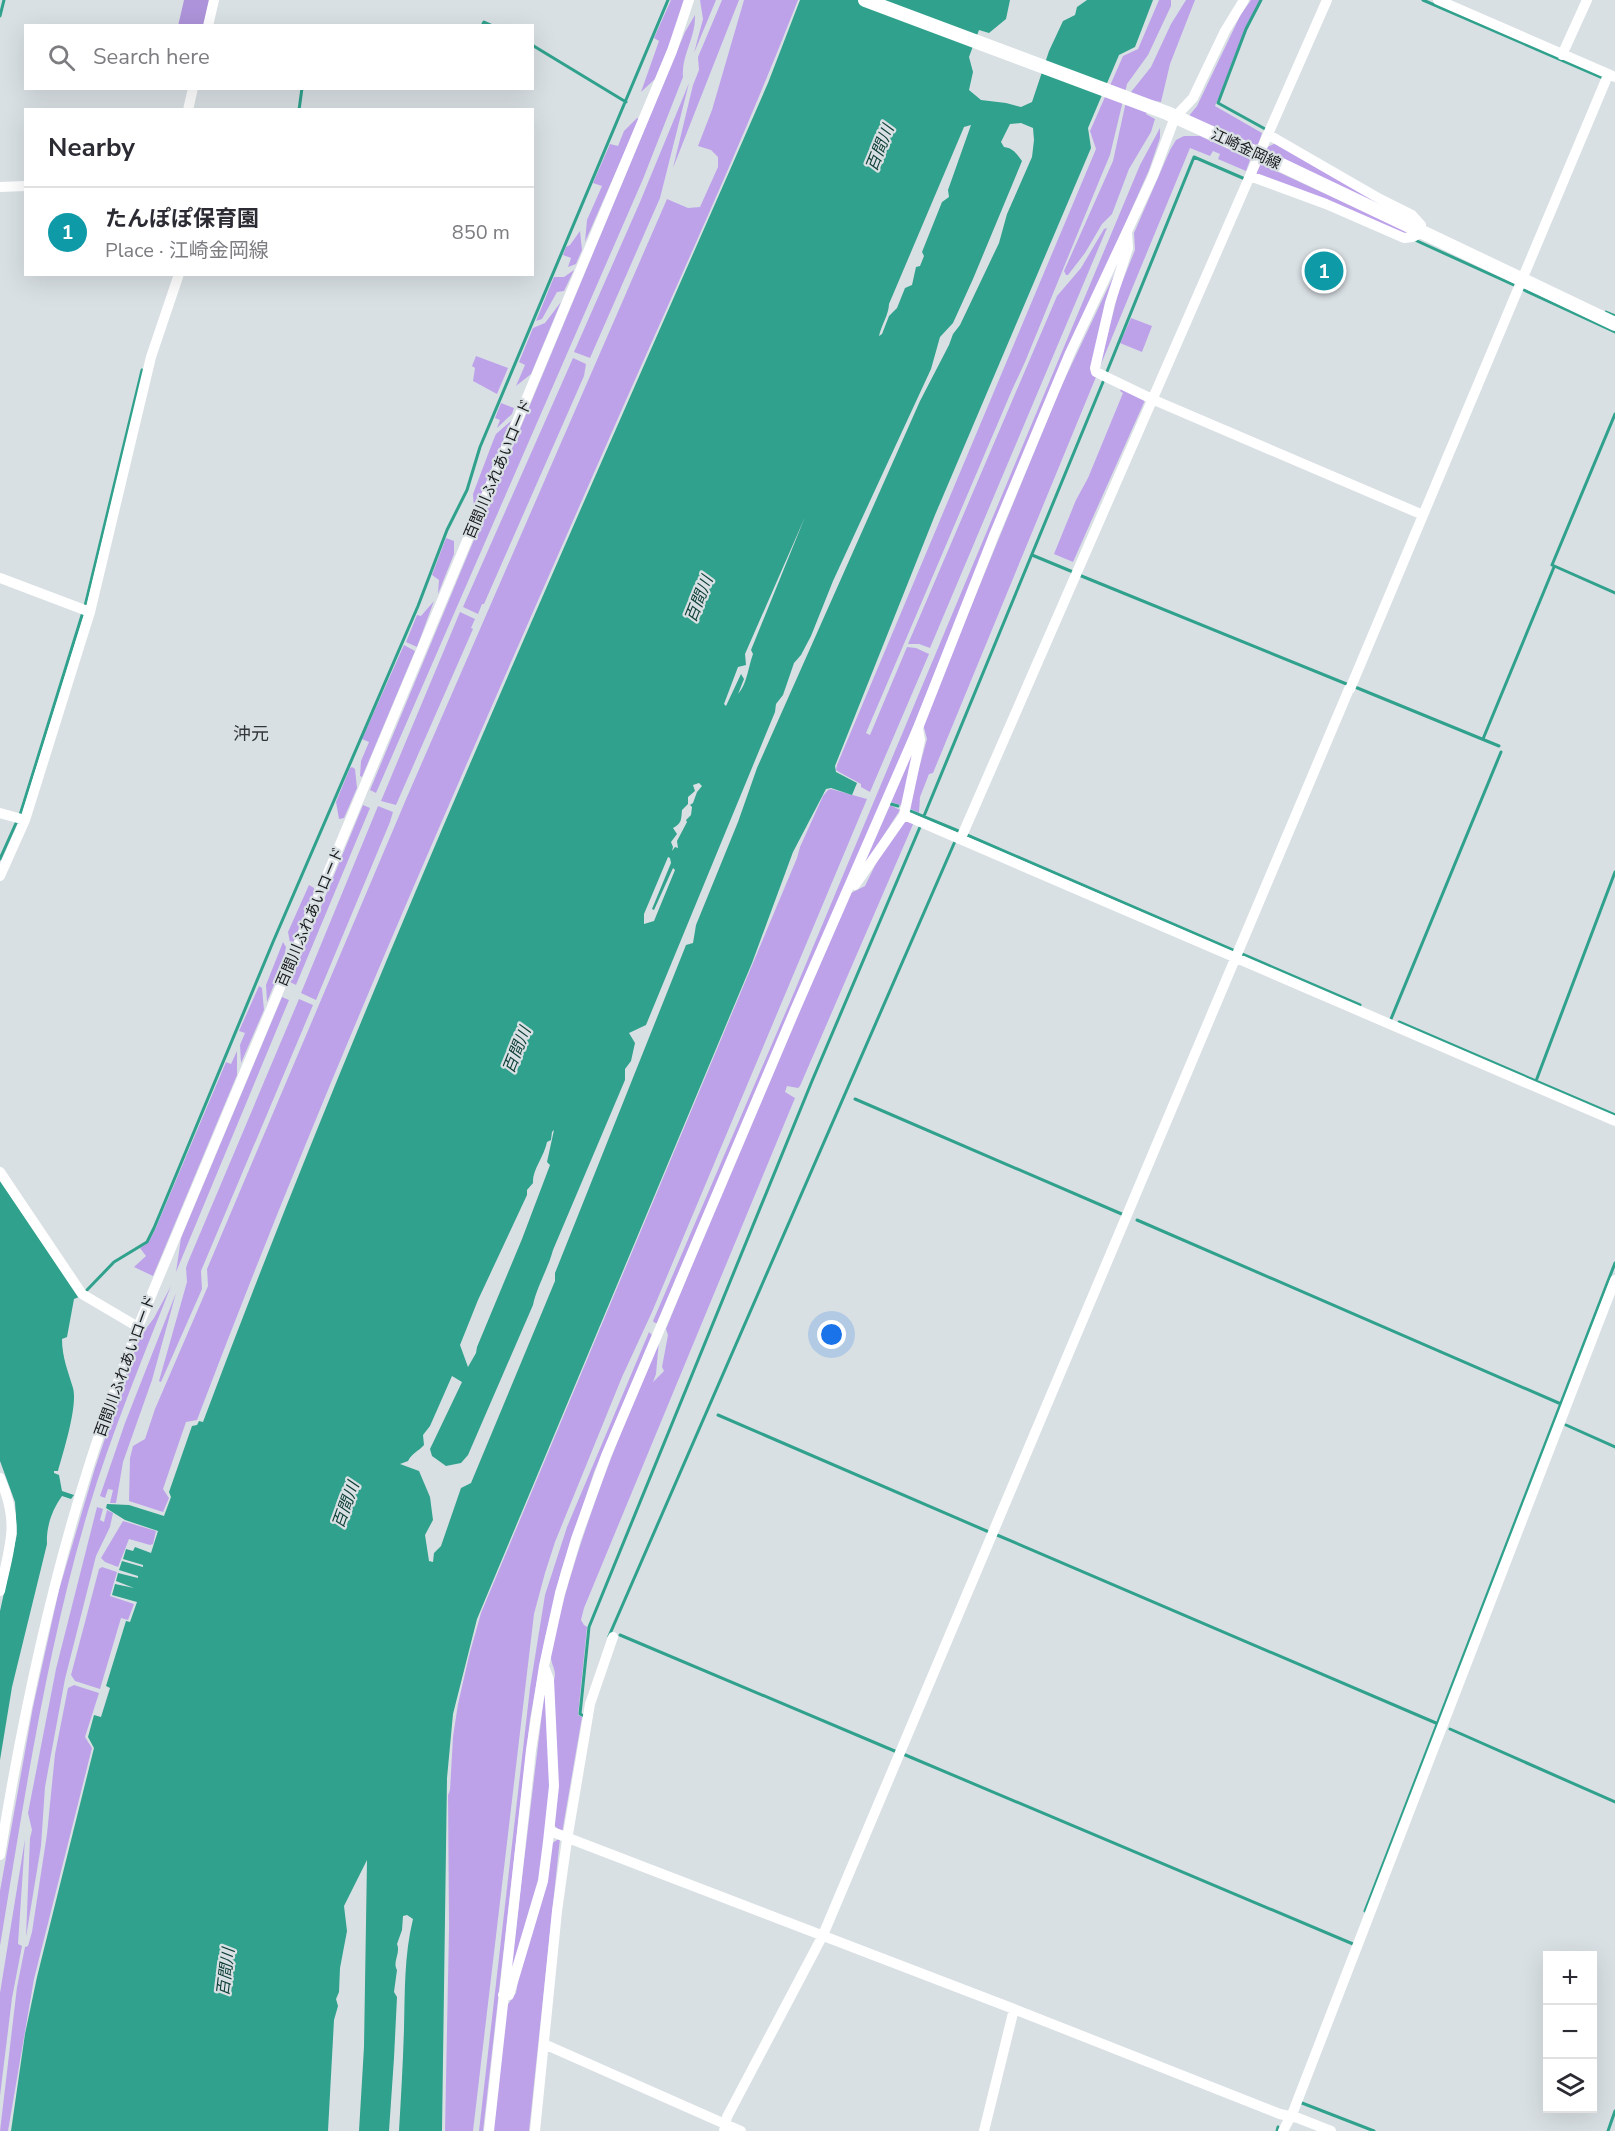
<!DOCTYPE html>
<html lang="en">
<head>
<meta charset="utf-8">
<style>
	:root { --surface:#fff; --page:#f2f2f3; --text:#2b2b33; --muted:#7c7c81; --line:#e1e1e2; --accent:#ea580c }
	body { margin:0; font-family:"Nunito Sans","Noto Sans JP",sans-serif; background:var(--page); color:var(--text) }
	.controls { position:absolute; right:18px; bottom:18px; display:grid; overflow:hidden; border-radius:0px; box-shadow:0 6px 24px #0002 }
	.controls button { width:54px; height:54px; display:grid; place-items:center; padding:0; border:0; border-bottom:2px solid var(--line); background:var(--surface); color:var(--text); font:30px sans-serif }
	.you { position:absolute; left:832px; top:1335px; width:21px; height:21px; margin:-15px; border:4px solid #fff; border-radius:50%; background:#1a73e8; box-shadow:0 0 0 9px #1a73e833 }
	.badge { display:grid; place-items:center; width:39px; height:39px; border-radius:50%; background:var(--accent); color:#fff; font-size:20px; font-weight:700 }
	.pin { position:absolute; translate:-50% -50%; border:3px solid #fff; box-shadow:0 2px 6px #0006 }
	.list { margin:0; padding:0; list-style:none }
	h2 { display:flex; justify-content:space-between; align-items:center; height:78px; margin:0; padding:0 24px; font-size:26px }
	h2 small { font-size:20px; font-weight:400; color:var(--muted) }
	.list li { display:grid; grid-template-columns:39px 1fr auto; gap:18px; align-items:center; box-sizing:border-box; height:90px; padding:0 24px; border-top:2px solid var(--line) }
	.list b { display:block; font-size:22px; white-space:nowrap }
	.list p { margin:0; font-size:20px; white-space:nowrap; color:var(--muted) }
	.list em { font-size:20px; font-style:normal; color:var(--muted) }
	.icon { flex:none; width:33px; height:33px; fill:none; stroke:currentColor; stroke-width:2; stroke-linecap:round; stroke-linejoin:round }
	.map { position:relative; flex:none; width:1615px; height:2131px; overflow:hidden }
	.search { position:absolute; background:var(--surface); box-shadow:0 6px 24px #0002; left:24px; top:24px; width:510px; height:66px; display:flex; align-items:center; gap:15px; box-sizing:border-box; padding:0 21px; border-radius:0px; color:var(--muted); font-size:22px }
	.panel { position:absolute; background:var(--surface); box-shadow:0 6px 24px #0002; left:24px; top:108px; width:510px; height:168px; border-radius:0px }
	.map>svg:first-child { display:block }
	.green { fill:#bda2ea }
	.forest { fill:#ad93d9 }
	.water { fill:#30a18c; fill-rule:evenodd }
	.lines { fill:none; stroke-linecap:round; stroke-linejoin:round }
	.stream { stroke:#30a18c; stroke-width:3 }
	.minor { stroke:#fff; stroke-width:10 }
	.major { stroke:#fff; stroke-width:14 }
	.labels { text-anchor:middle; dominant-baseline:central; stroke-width:4.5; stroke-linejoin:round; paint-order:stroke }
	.street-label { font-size:15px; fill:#191b1d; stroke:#d9e0e4 }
	.water-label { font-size:16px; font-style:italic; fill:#0b3d34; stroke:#d9e0e4 }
	.quarter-label { font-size:18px; fill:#313639; stroke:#d9e0e4 }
</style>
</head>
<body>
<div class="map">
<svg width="1615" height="2131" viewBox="0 0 1615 2131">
	<rect width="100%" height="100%" fill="#d9e0e4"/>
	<path class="green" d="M 671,0 L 684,0 L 674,33 L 655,79 L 641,92 L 659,41 L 654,38 Z
		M 700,0 L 716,0 L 694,53 L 703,19 Z
		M 722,0 L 739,0 L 673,168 L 693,85 L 699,70 L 698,57 Z
		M 744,0 L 798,0 C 740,149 672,295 608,441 C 466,765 322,1089 197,1420 L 186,1422 L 163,1489 L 169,1498 L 163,1512 L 129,1501 L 130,1458 L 133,1446 L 145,1439 L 155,1409 L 208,1286 L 207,1269 L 407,797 L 667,199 L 688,208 L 700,207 L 718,167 L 718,157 L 711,150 L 698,146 L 712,110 Z
		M 1159,0 L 1171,0 L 1171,6 L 1148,55 L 1127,84 L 1110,155 L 1102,174 L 1025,362 L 1012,390 L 866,733 L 870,735 L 907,647 L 916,648 L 929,654 L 870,792 L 861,787 L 861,784 L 839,772 L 836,770 L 837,765 L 1096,149 L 1090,131 L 1123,56 L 1138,49 Z
		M 1186,0 L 1195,0 L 1170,64 L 1161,102 L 1151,100 L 1146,114 L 1155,119 L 1151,132 L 1129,169 L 1112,214 L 1102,224 L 1085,253 L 1068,275 L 1066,275 L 1064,271 L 1113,161 L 1125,106 L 1131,92 L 1151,67 L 1171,24 Z
		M 1251,0 L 1260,0 L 1215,106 L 1262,133 L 1258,145 L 1265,148 L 1276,143 L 1415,224 L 1188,117 L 1197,106 L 1240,16 Z
		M 695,15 C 696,38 681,55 683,77 L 643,179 L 376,793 L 370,790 L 685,32 Z
		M 689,83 L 660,198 L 590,358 L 574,352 L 640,202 Z
		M 637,118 L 639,119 L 585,242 L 587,220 L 602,186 L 593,183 L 610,144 L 618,146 L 624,131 Z
		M 1160,128 L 1160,138 L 1149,170 L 1027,445 L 882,803 L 793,1003 L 657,1323 L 655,1323 L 653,1321 L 790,1002 L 1140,165 Z
		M 1184,136 L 1200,136 L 1408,232 L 1405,234 L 1258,176 L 1256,172 L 1259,164 L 1250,160 L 1246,171 L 1218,159 L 1220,154 L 1213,151 L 1210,156 L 1190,148 L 1099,369 L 1119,290 L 1135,250 L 1134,233 L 1170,150 L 1176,140 Z
		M 1107,228 L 930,648 L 919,644 L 908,644 L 1057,296 L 1081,268 L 1104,229 Z
		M 580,231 L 582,250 L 576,264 L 568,267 L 571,258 L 563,255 L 566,247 L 570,245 Z
		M 1122,258 L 1096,377 L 933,773 L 929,774 L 920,797 L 919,813 L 908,808 L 927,739 L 923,724 L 1060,389 Z
		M 574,270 L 564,291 L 557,292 L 542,319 L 536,321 L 554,277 L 564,277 Z
		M 561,302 L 531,374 L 516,386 L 525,365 L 519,362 L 533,328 L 545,323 Z
		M 1131,318 L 1152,326 L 1142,352 L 1120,343 Z
		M 476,356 L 508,368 L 497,394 L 473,381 L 475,368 L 472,366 Z
		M 573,358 L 586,364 L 584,376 L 484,604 L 482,604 L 478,614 L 463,607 Z
		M 1122,387 L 1146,398 L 1073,562 L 1054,554 L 1076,500 L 1088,478 L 1123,393 L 1120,391 Z
		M 501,403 L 514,408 L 512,414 L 497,428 L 500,420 L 495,418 Z
		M 511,421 L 476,508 L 474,509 L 473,494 L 493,441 L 496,434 Z
		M 446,538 L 454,541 L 454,554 L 438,594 L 439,580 L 432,575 Z
		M 434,601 L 417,647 L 406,642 L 417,615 L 421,616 Z
		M 460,612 L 475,619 L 471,628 L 473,629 L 396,805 L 381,801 Z
		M 404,645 L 415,651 L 362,777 L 360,776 L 361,761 L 369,742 L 362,739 Z
		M 913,750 L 903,806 L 891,802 Z
		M 352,767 L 355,769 L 357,788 L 344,818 L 339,819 L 336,802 L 350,768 Z
		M 831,789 L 867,799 L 652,1312 L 622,1377 L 555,1542 L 545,1573 L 534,1614 L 527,1673 L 473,2131 L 445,2131 L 449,1928 L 448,1795 L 450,1790 L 453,1737 L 458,1704 L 469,1656 L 481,1613 L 797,858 L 800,847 L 823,796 L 828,790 Z
		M 363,805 L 370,808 L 296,985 L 290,982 Z
		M 890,805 L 900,810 L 862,869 Z
		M 378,806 L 393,812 L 390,822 L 316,1000 L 301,993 Z
		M 908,819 L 914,822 L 800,1086 L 798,1088 L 787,1086 L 785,1092 L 795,1098 L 584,1608 L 581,1620 L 584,1625 L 587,1627 L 578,1715 L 582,1717 L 562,1833 L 553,1824 L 554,1680 C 557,1671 552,1667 551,1658 C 550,1647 561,1612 564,1599 C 589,1510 623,1425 659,1340 L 656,1374 L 653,1382 L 664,1371 L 662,1367 L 668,1335 L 666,1329 L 740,1147 L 851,893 L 865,886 L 882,851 L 902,822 Z
		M 309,885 L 314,888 L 314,892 L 291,948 L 288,932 Z
		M 283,942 L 286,947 L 283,963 L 267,1002 L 266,985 Z
		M 259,986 L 262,988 L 264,1010 L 241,1063 L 240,1045 L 245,1033 L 239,1031 Z
		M 282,997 L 289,1000 L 176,1272 L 181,1238 Z
		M 299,999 L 313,1005 L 201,1271 L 202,1289 L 161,1382 L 159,1381 L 187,1282 L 186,1268 L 188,1262 Z
		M 237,1051 L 237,1075 L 153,1276 L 134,1267 L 146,1256 L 140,1248 L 148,1243 L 155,1230 L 226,1062 L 231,1064 Z
		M 171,1286 C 142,1360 111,1434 88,1511 C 46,1653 24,1800 0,1946 L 0,1891 L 33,1707 L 59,1590 L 95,1468 L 139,1338 L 154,1318 Z
		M 176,1293 L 152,1380 L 123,1462 L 116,1503 L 110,1503 L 113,1490 L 108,1489 L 105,1498 L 100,1496 L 125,1423 Z
		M 649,1332 L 652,1335 L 594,1472 L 561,1571 L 544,1642 L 530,1719 L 483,2131 L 479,2131 L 530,1688 L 545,1595 L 567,1527 Z
		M 97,1507 L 103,1509 L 100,1520 L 104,1522 L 107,1510 L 113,1513 L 110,1527 L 96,1556 L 65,1679 L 45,1787 L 41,1846 L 26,1937 L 30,1838 L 32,1830 L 28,1813 L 56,1669 Z
		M 123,1521 L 156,1531 L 153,1544 L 150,1545 L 129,1539 L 118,1567 L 105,1562 L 101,1558 Z
		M 102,1567 L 117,1572 L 110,1596 L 134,1604 L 128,1620 L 121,1618 L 100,1689 L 75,1681 L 71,1675 L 99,1569 Z
		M 74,1685 L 99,1693 L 85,1737 L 92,1748 L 34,1979 L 8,2131 L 0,2131 L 17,1987 L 25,1947 L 28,1946 L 32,1932 L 47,1834 L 55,1754 L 68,1688 Z
		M 545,1688 L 551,1788 L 540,1882 L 510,1977 Z
		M 560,1838 L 529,2131 L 492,2131 L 506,2007 L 516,1993 L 518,1980 L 551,1844 Z
		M 25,1839 L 18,1944 L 22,1946 L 12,1998 L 0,2096 L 0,1993 Z"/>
	<path class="forest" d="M 184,0 L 210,0 L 204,25 L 178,26 Z"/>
	<path class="water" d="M 800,0 L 1010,0 L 1006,19 L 989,33 L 979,30 L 969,57 L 973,72 L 969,90 L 981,100 L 1006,103 L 1021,107 L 1032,102 L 1049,51 L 1063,21 L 1075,15 L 1077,7 L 1087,0 L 1153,0 L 1135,47 L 1119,55 L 1088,128 L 1091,148 L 935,515 L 835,766 L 836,772 L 857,783 L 852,795 L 831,788 L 826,789 L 793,852 L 752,963 L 477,1619 L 453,1714 L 447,1778 L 442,2131 L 399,2131 C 401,2097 403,2063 404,2029 C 405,1992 404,1956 413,1919 L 407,1915 L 403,1916 L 402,1930 L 397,1944 C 401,1953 392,1962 397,1970 L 394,1992 L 397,1997 L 394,2058 L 389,2131 L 359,2131 L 364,2047 L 367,1860 L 344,1906 L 347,1931 L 340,1968 L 339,1992 L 336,1999 L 338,2006 L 334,2020 L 328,2131 L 11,2131 L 25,2034 L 37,1977 L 94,1748 L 88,1737 L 94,1715 L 101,1717 L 110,1688 L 106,1686 L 126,1621 L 130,1622 L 137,1602 L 112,1595 L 115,1584 L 134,1588 L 116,1581 L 118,1573 L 138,1578 L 138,1576 L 119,1570 L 122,1561 L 143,1567 L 143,1565 L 123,1559 L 126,1549 L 133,1551 L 135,1547 L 151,1553 L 158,1531 L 125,1520 L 106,1508 L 107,1504 L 129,1505 L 164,1516 L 171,1497 L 169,1492 L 192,1426 L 197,1425 L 199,1421 L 203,1422 C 373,968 574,527 768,83 ZM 1021,123 L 1033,128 L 1034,140 L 1032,157 L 1007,214 L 999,243 L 960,325 L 953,334 L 949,345 L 920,401 L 757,768 L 738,822 L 696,925 L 693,943 L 686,945 L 555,1273 L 555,1281 L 471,1483 L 461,1488 L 441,1546 L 434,1553 L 433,1562 L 429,1561 L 425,1535 L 433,1520 L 430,1497 L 419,1471 L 400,1464 L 408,1461 C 412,1453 419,1451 424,1445 L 423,1435 L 430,1426 L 452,1376 L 462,1382 L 430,1449 L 432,1456 L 446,1466 L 461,1463 L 468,1455 L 533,1305 C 537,1286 548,1269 553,1250 L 625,1080 L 625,1069 L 631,1061 L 635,1043 L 629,1033 L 646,1025 L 775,712 L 776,704 L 783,695 L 794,663 L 801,655 L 811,636 L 833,581 L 931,369 L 940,337 L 953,323 L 973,279 L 1022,161 C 1017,154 1013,148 1004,147 L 1001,142 L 1010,124 ZM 971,125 L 948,190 L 949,197 L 942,202 L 922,252 L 924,256 L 920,266 L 916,267 L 912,285 L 905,288 L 897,308 L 889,316 L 882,334 L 879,336 C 881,326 889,314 889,304 L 964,127 ZM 805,517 L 751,650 L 753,654 C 748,668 747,684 738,694 L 744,679 L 741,674 L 726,706 L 724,704 L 738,667 L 746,665 L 745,654 ZM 699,783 L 702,786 L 697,792 L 693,803 L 690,805 L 692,807 L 691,815 L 686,820 L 687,822 L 677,841 L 678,848 L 675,847 L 672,851 L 673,847 L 671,842 L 677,834 L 673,828 C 682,823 681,820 682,810 L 688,804 L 688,797 L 695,791 L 693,785 ZM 668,857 L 670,858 L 671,863 L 652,909 L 654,910 L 673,868 L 675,870 L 654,921 L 644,924 L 644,914 ZM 554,1130 L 547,1162 L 550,1165 L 522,1239 L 477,1347 L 476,1353 L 468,1367 L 460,1345 L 478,1300 L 527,1195 L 527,1190 L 533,1183 C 532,1170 544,1157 547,1142 L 551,1140 L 552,1132 Z
		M 0,1181 L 79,1297 L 74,1299 L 67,1337 L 62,1339 C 62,1357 68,1371 73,1388 C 78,1406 63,1453 58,1471 L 54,1471 L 54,1473 L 59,1475 L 62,1491 L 74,1495 L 71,1499 L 62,1496 C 52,1510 46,1527 47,1544 L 12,1687 L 0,1760 L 0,1611 L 17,1534 L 15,1502 L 0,1461 Z"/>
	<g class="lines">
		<path class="stream" d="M 1261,0 L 1246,29 L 1218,103 L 1267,130
			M 1423,0 L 1603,78
			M 0,16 L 4,0
			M 482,26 L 484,22 L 493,26
			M 532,45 L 626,102
			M 299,110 L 302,88
			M 1415,240 L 1516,286
			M 1524,290 L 1615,332
			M 1606,312 L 1615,316
			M 1106,374 L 1194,157 L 1245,179
			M 1615,414 L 1552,565 L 1615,593
			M 1032,555 L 1073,572
			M 1079,575 L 1349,685
			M 85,606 L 142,370
			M 1355,687 L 1499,746
			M 1483,739 L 1554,567
			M 891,804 L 898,806
			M 910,811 L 961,832
			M 20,815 L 83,612
			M 924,816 L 1103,382
			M 967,835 L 1360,1005
			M 0,859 L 17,821
			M 1391,1019 L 1501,752
			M 1399,1022 L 1615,1115
			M 1536,1081 L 1615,872
			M 855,1099 L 1124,1215
			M 1137,1220 L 1561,1404
			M 87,1290 L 114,1262 L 147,1242 L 154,1228 L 273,942 L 418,606 L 447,530 L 467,490 L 480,447 L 668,0
			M 718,1415 L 989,1532
			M 1566,1425 L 1615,1447
			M 997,1535 L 1436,1723
			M 620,1635 L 897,1752
			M 609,1636 L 956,839
			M 584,1716 L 580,1714 L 589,1627 L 812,1081 L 920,827
			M 1450,1729 L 1615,1802
			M 903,1754 L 1353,1944
			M 1365,1911 L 1615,1263
			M 1302,2103 L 1374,2131
			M 1277,2131 L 1278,2127
			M 1608,2131 L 1615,2111"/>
		<path class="minor" d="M 1438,0 L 1615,77
			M 208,26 L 214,0
			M 1562,55 L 1587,0
			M 188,110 L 193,88
			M 1261,150 L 1327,0
			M 1250,176 L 1326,204 L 1404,238 L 1413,237 L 1421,232 L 1421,225 L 1412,215 L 1380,199 L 1269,135
			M 0,187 L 26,186
			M 1127,233 L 1128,248 L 1110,303 L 1095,368 L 1096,372 L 1154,400 L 1423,515
			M 0,578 L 90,612
			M 1350,689 L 1608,75
			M 0,813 L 25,820
			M 904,815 L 1615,1121
			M 961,838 L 1256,162
			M 0,876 L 25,820 L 90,612 L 151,357 L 179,274
			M 855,885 L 904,815 L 920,740 L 918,729
			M 0,1172 L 82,1294 L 138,1327
			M 0,1478 C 20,1524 10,1544 0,1591
			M 550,1831 L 1014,2009 L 1280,2114 L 1298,2118 L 1331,2131
			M 0,1855 C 21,1725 48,1595 88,1469 C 103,1421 121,1374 138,1327 L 672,51 L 689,0
			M 503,1995 L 509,1995 L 543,1881 L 548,1842 L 554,1786 L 549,1680 L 545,1669
			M 544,2044 L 741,2131
			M 489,2131 L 531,1750 L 544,1666 L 560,1593 L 576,1539 L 606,1456 L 795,1010 L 918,728 L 994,535 L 1070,353 L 1153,176 L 1175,117 L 1193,98 L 1225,31 L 1244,0
			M 535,2131 L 557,1911 L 567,1840 L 590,1704 L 613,1637
			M 724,2131 L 727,2117 L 823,1935 L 1349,689
			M 984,2131 L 1014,2009
			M 1283,2131 L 1293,2112 L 1615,1280"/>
		<path class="major" d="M 865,0 L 1167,113 L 1267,158 L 1615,324"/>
	</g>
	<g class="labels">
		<g class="street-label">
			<text transform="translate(1246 149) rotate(25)">江崎金岡線</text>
			<text transform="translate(498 469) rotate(-67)">百間川ふれあいロード</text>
			<text transform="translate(310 917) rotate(-67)">百間川ふれあいロード</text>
			<text transform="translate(125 1366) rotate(-70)">百間川ふれあいロード</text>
		</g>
		<g class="water-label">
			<text transform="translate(880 148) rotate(-68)">百間川</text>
			<text transform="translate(699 599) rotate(-68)">百間川</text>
			<text transform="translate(517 1050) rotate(-68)">百間川</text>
			<text transform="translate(346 1505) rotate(-70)">百間川</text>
			<text transform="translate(226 1972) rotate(-83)">百間川</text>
		</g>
		<g class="quarter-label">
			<text x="251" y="734">沖元</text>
		</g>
	</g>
</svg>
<div class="controls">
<button>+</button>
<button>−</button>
<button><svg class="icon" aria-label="layers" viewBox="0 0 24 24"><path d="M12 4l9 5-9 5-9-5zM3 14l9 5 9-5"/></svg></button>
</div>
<div class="you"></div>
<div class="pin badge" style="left:1324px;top:271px;background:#0f9aa8">1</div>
<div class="search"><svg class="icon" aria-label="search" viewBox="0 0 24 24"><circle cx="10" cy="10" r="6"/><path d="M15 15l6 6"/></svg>Search here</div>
<section class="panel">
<h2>Nearby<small></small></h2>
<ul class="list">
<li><span class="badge" style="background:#0f9aa8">1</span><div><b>たんぽぽ保育園</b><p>Place · 江崎金岡線</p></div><em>850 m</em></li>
</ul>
</section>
</div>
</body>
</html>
